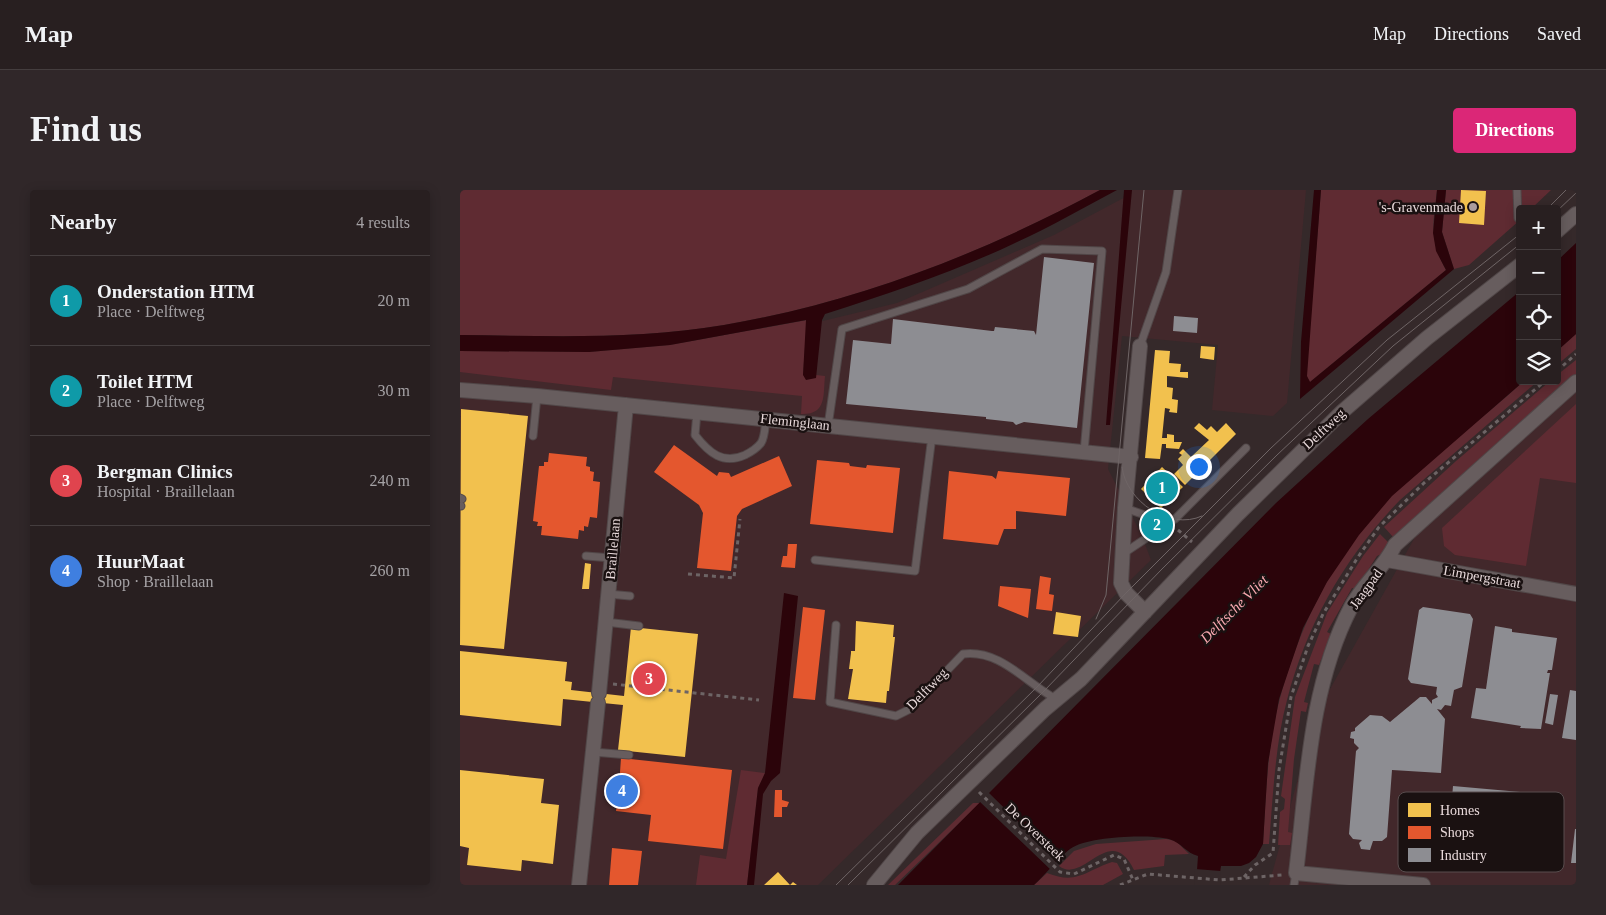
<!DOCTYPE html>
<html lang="en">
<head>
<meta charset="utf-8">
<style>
	:root { --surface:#281f20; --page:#302729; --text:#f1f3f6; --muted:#a5a2a5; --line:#443d3e; --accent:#db2777 }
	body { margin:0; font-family:Georgia,serif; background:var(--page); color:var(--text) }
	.controls { position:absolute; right:15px; top:15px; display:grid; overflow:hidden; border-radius:5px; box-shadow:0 2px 12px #0003 }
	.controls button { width:45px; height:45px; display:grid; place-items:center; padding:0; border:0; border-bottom:1px solid var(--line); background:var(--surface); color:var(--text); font:25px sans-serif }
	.you { position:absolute; left:738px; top:276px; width:18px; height:18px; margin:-12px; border:4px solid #fff; border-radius:50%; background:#1a73e8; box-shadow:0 0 0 8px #1a73e833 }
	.badge { display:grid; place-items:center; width:32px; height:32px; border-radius:50%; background:var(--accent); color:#fff; font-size:16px; font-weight:700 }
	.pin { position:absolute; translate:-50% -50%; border:2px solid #fff; box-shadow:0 1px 5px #0006 }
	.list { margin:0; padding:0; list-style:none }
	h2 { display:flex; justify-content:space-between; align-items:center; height:65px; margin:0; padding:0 20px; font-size:21px }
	h2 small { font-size:16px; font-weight:400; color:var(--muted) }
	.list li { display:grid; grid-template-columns:32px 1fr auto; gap:15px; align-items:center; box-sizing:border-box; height:90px; padding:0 20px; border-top:1px solid var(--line) }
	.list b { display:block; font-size:19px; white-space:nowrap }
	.list p { margin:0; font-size:16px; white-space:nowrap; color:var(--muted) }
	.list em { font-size:16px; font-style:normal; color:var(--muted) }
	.icon { flex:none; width:28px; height:28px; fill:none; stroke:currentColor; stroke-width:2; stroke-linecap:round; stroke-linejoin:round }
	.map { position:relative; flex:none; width:1116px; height:695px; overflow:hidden; border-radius:5px }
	header { display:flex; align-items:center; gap:30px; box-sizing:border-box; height:70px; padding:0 25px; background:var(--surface); border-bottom:1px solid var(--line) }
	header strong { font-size:24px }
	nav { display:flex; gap:28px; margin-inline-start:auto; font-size:18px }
	.intro { display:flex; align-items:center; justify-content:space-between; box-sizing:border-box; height:120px; padding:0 30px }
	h1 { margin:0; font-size:35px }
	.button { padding:12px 22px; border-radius:5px; background:var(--accent); color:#fff; font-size:18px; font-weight:700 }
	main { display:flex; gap:30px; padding:0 30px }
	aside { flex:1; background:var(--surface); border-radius:5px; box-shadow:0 2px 12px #0003 }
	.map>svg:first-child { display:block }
	.built { fill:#42282b }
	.green { fill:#5f2b32 }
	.water { fill:#2b040a }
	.pier { fill:#35292a }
	.homes { fill:#f2c14e }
	.shops { fill:#e4572e }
	.industry { fill:#8d8d92 }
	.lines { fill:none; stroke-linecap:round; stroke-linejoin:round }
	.lane-casing { stroke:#514748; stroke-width:9 }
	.street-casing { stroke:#514748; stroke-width:16 }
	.path { stroke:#6d6465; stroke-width:3; stroke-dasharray:4 4; stroke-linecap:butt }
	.lane { stroke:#675d5e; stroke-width:7 }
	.street { stroke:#675d5e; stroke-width:14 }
	.tram { stroke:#6f6566; stroke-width:1 }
	.poi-dot { fill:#aa9c9d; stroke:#1a1111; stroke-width:2 }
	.labels { text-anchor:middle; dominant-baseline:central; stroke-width:5; stroke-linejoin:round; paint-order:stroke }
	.poi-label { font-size:14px; fill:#e9dadb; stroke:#1a1111; text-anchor:end }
	.street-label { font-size:14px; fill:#e9dadb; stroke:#1a1111 }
	.water-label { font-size:15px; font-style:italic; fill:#f8a9b0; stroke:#1a1111 }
	.key { fill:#1a1111; stroke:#584d4e; stroke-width:1 }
	.key-label { font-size:14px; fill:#e9dadb }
</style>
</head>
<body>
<header>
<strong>Map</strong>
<nav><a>Map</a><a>Directions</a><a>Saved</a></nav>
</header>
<div class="intro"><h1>Find us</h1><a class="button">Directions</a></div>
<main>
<aside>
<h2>Nearby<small>4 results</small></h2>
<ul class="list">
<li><span class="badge" style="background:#0f9aa8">1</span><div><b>Onderstation HTM</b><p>Place · Delftweg</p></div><em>20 m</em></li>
<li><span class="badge" style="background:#0f9aa8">2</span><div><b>Toilet HTM</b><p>Place · Delftweg</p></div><em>30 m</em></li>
<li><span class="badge" style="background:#e0444e">3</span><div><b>Bergman Clinics</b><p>Hospital · Braillelaan</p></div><em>240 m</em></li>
<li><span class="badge" style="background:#3f7fe0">4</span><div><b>HuurMaat</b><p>Shop · Braillelaan</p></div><em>260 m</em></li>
</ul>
</aside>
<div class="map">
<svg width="1116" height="695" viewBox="0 0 1116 695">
	<rect width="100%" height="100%" fill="#35292a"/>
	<path class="built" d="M 672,0 L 846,0 L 827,213 L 813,226 L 752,220 L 758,155 L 662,146 L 648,279 L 682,346 L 691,370 L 358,695 L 0,695 L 0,161 L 285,150 L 437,113 L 594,45 L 671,4 Z
		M 1116,184 L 1116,695 L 809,695 L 855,526 L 964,331 Z"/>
	<path class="green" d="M 0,0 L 640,0 C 521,64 398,112 264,135 C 177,150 88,146 0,145 Z
		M 861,0 L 977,0 C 973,34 969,49 986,80 L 850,192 L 846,186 Z
		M 986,0 L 1091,0 L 1071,19 L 1060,19 L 1060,30 L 1009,75 L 994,79 L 982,42 Z
		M 347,130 L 343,185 L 356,188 L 356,185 L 365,186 C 363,205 367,225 341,224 L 342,206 L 153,187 L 151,200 L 0,182 L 0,161 L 129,162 L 210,155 Z
		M 1116,144 L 1116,159 L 1097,175 L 1097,161 Z
		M 1116,170 L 1116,184 L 934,348 L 924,337 L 996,271 L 1090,191 L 1097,191 L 1097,185 Z
		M 1064,191 L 1078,191 L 940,310 C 885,367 847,433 827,510 C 815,555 813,607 809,654 L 803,654 C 806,605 807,555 820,508 C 840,434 877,359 932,305 C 973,265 1021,230 1064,191 Z
		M 1116,214 L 1116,293 L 1080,288 L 1066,376 L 995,365 L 984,356 L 982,338 Z
		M 920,344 L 931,355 L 926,362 L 917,366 L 896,399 L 892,398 L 867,442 L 871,444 L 859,475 L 854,474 L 844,512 L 848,513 L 846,522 L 841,521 L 834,569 L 828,642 L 832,643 L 830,655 L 818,655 L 820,622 L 824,619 L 825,609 L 821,606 L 835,507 L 867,423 L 903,366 Z
		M 281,580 L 305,583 L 298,598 L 287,695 L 236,695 L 240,665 L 266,669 Z
		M 513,613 L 520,613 L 435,695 L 428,695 Z
		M 706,649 L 716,651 L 729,664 L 705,665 L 704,676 L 674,680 C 650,631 624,695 599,676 L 614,661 L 636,654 Z
		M 652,672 L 657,673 L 663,684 L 643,695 L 574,695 L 587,683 C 617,695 625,681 652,672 Z"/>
	<path class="water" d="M 640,0 L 657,0 C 623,18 590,37 555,53 C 494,82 430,103 365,124 L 362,130 L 356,188 L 346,190 L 343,185 L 346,130 L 210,155 L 129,162 L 0,161 L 0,145 C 88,146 177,150 264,135 C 398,112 521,64 640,0 Z
		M 664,0 L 672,0 L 650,235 L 646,235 Z
		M 854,0 L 861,0 L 847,186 L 850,192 L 986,80 L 976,61 L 973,43 L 977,0 L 986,0 L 982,42 L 994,79 L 840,209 L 841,152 Z
		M 1116,53 L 1116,144 L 1097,161 L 1097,71 Z
		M 1060,101 L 1060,191 L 1064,191 L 932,306 L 899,345 L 867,392 L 843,438 L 819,509 L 808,573 L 803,654 L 796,667 L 789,673 L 781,676 L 761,676 L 758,695 L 736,695 L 738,666 C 726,663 722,653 709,649 C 688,644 628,646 610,659 C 597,669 586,684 574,695 L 438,695 L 816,313 L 908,229 Z
		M 324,403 L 338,406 L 320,583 L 311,591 L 303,604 L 294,695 L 287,695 L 298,598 L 305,583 Z"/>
	<path class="pier" d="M 528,602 L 586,659 L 598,675 L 592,681 L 519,611 Z
		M 735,679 L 761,681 L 760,695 L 734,695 Z"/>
	<path class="homes" d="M 1001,0 L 1026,1 L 1024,35 L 999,33 Z
		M 741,156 L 755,157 L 754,170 L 740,168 Z
		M 695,160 L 710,161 L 709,173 L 721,174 L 720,182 L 728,182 L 728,188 L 707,186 L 707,197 L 713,198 L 712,209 L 718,210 L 717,223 L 709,222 L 710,219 L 705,218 L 702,248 L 707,248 L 707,244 L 714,245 L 714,252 L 722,252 L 719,259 L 706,258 L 706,254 L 702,254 L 700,269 L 685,268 Z
		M 1,219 L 68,226 L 44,459 L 0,455 Z
		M 739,233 L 747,240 L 751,236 L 757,242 L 766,233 L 776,244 L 725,295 L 714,284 L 723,275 L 718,269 L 722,265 L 719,263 L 723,259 L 731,267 L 749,250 L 734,238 Z
		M 702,277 L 723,297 L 701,318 L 681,299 Z
		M 125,373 L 131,374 L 129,399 L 122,399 Z
		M 596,422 L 621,426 L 618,447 L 593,444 Z
		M 396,431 L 434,435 L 433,447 L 435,447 L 429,501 L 427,501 L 426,513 L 388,509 L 393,479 L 389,479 L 391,463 L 391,461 L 395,461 Z
		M 171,437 L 238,444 L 225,567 L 158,560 L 163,515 L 103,509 L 101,536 L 0,525 L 0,461 L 107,472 L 105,491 L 112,492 L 111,500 L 164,506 Z
		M 0,580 L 84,589 L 81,613 L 99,615 L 93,674 L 62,670 L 61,681 L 7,675 L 9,658 L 0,656 Z
		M 318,682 L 330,695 L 333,692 L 337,695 L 304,695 Z"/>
	<path class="shops" d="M 214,255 L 257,286 L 259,282 L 269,283 L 271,287 L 319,266 L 332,296 L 282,319 L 277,326 L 271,381 L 237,378 L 243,323 L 239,315 L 194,282 Z
		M 89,263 L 127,267 L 126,276 L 130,277 L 130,281 L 134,282 L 133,291 L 140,292 L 137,328 L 130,327 L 128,337 L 124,336 L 124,341 L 119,340 L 118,349 L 81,345 L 82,336 L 77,336 L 78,332 L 73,331 L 79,276 L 84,276 L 84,272 L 88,272 Z
		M 357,270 L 389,273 L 390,276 L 406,278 L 407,275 L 440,278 L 433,343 L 350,334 Z
		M 489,281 L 532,286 L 536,289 L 538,281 L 610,288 L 606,326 L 556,321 L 556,339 L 544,339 L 538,355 L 483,349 Z
		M 328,354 L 337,354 L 335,378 L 321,377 L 323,366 L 327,366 Z
		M 580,386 L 591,388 L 589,404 L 594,405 L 592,421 L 576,419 Z
		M 540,396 L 571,399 L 568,428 L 538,416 Z
		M 343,417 L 365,420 L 355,510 L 333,508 Z
		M 161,568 L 272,580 L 263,659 L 188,651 L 191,625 L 156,621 L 158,606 L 154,604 L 154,597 L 159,597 Z
		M 315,600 L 322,600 L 322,610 L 329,612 L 327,617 L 322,617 L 322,627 L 314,627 Z
		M 152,658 L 182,661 L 178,695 L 149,695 Z"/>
	<path class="industry" d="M 584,67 L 634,73 L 617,238 L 564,232 L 556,235 L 553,232 L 526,229 L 526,227 L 386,214 L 393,150 L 431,154 L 433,129 L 532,141 L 534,141 L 535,137 L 574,141 L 576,145 Z
		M 714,126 L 738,128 L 737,143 L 713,141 Z
		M 963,417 L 1010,424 L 1013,429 L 1002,497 L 994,500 L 991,516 L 985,515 L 981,520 L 977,519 L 985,529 L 981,583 L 932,580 L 927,647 L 922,651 L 913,651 L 910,660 L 901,659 L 899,653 L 902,650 L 893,649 L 889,644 L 896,561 L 899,558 L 894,553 L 894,549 L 890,548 L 891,542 L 895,541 L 895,538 L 910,525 L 922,526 L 930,532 L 960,507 L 966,507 L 972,514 L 972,510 L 978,507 L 976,504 L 977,497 L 951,493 L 948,489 L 959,420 Z
		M 1035,436 L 1052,439 L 1052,442 L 1097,448 L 1092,480 L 1088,480 L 1087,483 L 1090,483 L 1081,539 L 1060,538 L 1061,536 L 1011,528 L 1016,498 L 1026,499 Z
		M 1110,500 L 1116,501 L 1116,550 L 1102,548 Z
		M 1090,504 L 1098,505 L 1093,535 L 1085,533 Z
		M 993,596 L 1094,605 L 1089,665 L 988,656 Z
		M 1115,639 L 1116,639 L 1116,673 L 1111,673 Z"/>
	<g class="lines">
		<defs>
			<path id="lane" d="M 1057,0 L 1058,28 L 1060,30
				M 680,156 L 706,82 L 718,0
				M 237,222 L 235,245 C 249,263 263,275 285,265 C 291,262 297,258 301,253 C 305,247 305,236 306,229
				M 368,236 L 382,139 L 508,99 L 582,59 L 642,61 L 624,262
				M 73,246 L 77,206
				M 0,308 L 2,309
				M 0,316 L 1,316
				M 665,318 L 707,333
				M 664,363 L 715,329 L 786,258
				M 126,366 L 152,368
				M 355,370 L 455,381 L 472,246
				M 148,404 L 170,406
				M 146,432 L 179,436
				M 376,435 L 370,512 L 436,526 L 450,519 L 503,464 C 540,459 566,493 596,509
				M 133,562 L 169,565
				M 834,695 L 836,683"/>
			<path id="street" d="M 1097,41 L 1116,24
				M 680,156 L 665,318 L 661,393 L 666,403 L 685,422
				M 0,200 L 77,206 L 671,267
				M 927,370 L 1116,404
				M 139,503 L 166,215
				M 119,695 L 138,513
				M 414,695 L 457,643 L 585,519 L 621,489 L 778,324 L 883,221 L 967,148 L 1060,75
				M 963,695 L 836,683 C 847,594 849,498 891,417 C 903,394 924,378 935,355 L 1116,192"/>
		</defs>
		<use href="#lane" class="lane-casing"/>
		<use href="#street" class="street-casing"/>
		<path class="path" d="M 1097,181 L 1116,164
			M 718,340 L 732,352
			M 228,384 L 274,388 L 280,329
			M 153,494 L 299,510
			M 519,602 L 600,682 L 614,684 L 654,665 L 664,669 L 673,690
			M 784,687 L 795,675 L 813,663 L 819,580 L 831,507 L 848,456 L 863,424 L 898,367 L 919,337 L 964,293 L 1085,191
			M 660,695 L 688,684 L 760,690 L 822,685"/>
		<use href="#lane" class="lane"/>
		<use href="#street" class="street"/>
		<path class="tram" d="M 1087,19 L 1106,0
			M 1097,21 L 1116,3
			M 662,277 C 666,311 709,341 742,326
			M 636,429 L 646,405 L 684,0
			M 376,695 L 577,497 L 666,403 L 811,258 L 927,150 L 1060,44
			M 388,695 L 583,502 L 702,379 L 817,265 L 933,156 L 1060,54"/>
	</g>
	<circle class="poi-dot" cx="1013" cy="17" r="5"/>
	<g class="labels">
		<g class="poi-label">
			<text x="1003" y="17">'s-Gravenmade</text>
		</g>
		<g class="street-label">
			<text transform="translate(335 232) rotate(6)">Fleminglaan</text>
			<text transform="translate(864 239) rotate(-43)">Delftweg</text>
			<text transform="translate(153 359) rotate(-85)">Braillelaan</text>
			<text transform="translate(1022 387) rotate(10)">Limpergstraat</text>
			<text transform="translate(906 399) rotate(-54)">Jaagpad</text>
			<text transform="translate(467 499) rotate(-46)">Delftweg</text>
			<text transform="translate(575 642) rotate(44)">De Oversteek</text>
		</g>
		<g class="water-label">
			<text transform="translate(774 419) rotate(-45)">Delftsche Vliet</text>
		</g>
	</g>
	<rect x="938" y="602" width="166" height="80" rx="8" class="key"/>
	<rect x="948" y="613" width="23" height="14" fill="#f2c14e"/>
	<rect x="948" y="636" width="23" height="13" fill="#e4572e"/>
	<rect x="948" y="658" width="23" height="14" fill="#8d8d92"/>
	<g class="key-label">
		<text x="980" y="625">Homes</text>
		<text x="980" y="647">Shops</text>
		<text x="980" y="670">Industry</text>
	</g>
</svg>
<div class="controls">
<button>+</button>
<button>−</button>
<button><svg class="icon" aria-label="locate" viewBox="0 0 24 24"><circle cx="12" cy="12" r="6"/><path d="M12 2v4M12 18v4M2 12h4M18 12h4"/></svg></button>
<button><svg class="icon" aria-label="layers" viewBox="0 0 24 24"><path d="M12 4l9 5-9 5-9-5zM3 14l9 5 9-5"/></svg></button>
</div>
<div class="you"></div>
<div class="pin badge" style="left:702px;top:298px;background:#0f9aa8">1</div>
<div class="pin badge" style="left:697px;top:335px;background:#0f9aa8">2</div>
<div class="pin badge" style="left:189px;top:489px;background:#e0444e">3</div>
<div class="pin badge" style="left:162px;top:601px;background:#3f7fe0">4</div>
</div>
</main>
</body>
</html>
